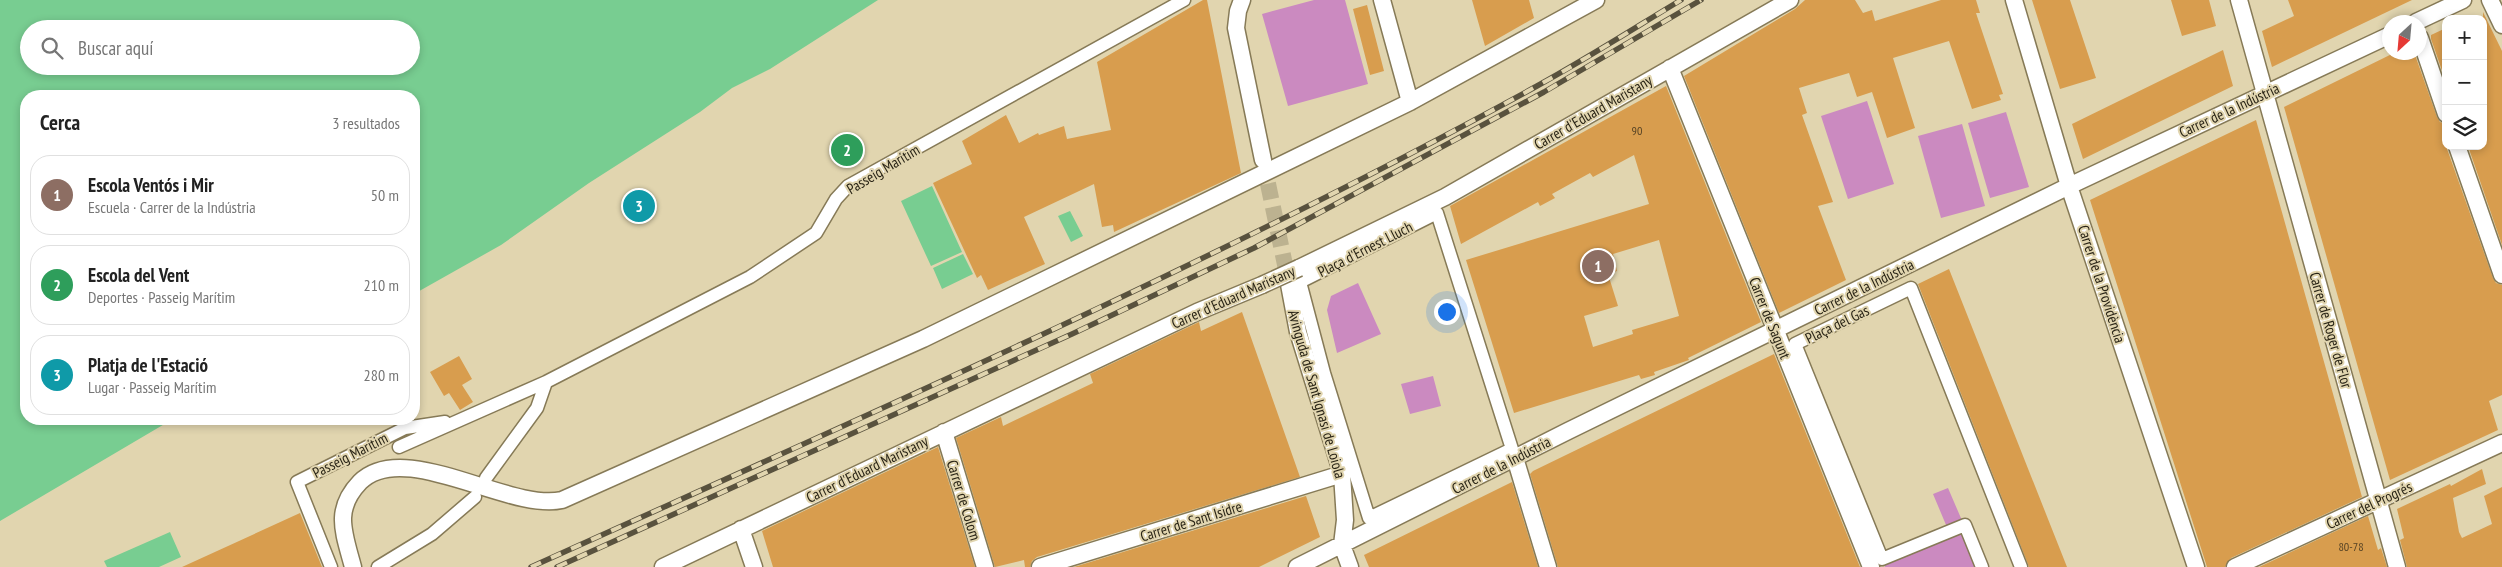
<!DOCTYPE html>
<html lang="es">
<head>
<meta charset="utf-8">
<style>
	:root { --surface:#fff; --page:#f6f6f6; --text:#222; --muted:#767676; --line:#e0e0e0; --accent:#111827 }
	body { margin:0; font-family:"PT Sans Narrow",sans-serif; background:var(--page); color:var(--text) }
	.controls { position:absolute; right:15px; top:15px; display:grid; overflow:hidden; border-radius:10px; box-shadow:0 2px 8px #0003 }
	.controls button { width:45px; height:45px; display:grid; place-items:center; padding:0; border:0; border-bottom:1px solid var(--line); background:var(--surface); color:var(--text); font:25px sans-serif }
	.compass { position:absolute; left:2382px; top:15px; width:45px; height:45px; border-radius:50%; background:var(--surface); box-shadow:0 2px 8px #0003; rotate:206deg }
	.you { position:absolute; left:1446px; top:311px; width:18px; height:18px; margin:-12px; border:4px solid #fff; border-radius:50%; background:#1a73e8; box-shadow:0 0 0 8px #1a73e833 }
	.badge { display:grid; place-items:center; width:32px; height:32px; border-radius:50%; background:var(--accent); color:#fff; font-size:16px; font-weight:700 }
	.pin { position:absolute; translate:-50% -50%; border:2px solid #fff; box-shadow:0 1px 5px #0006 }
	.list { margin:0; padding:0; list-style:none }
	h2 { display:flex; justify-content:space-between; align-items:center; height:65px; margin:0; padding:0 20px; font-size:21px }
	h2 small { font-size:16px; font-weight:400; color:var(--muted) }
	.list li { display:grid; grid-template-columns:32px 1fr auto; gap:15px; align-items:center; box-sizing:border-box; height:80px; margin:0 10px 10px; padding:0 10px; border:1px solid var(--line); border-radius:20px }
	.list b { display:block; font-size:19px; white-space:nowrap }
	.list p { margin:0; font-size:16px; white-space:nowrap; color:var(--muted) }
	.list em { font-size:16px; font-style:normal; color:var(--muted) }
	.icon { flex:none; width:28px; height:28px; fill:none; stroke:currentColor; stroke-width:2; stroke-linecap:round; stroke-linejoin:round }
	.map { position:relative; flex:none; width:2502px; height:567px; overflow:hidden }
	.search { position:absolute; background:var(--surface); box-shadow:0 2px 8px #0003; left:20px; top:20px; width:400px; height:55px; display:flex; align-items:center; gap:12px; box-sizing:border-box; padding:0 18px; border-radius:28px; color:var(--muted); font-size:19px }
	.panel { position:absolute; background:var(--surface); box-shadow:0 2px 8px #0003; left:20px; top:90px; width:400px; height:335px; border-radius:20px }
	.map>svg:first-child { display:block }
	.green { fill:#cb8ac0 }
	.water { fill:#78cd91; fill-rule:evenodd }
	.building { fill:#d89d4e; fill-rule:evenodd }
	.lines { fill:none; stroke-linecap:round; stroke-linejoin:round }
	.minor-tunnel { stroke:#bcb290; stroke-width:16; stroke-dasharray:16 8; stroke-linecap:butt }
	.pedestrian-casing { stroke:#867a57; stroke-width:15 }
	.minor-casing { stroke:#867a57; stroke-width:19 }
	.pedestrian { stroke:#fff; stroke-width:12 }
	.minor { stroke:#fff; stroke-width:16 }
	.rail-casing { stroke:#59523e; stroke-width:5.5 }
	.rail { stroke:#e1d5af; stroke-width:4; stroke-dasharray:11; stroke-linecap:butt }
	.minor-bridge-casing { stroke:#867a57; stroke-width:19; stroke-linecap:butt }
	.minor-bridge { stroke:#fff; stroke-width:16 }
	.labels { text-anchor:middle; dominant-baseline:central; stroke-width:4; stroke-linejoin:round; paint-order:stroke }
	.number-label { font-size:12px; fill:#554224 }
	.street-label { font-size:15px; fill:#292416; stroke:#e1d5af }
</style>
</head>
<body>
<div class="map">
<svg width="2502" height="567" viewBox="0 0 2502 567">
	<rect width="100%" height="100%" fill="#e1d5af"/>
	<path class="green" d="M 1314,0 L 1345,0 L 1368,84 L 1288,106 L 1262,14 Z
		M 1867,101 L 1894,184 L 1848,199 L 1821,116 Z
		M 2006,112 L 2029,187 L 1990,198 L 1968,123 Z
		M 1962,124 L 1985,206 L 1941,218 L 1918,136 Z
		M 1358,283 L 1381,334 L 1337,353 L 1327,310 L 1331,296 Z
		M 1433,376 L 1441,406 L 1410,414 L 1401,384 Z
		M 1948,488 L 1982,567 L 1885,567 L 1882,559 L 1949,532 L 1933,494 Z"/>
	<path class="water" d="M 0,0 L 878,0 L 770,69 L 732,88 L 700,112 L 589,183 L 501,245 L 414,294 L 414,96 L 26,96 L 26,419 L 173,419 L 0,521 ZM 29,29 L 411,29 L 411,66 L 29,66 Z
		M 932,186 L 962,252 L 931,266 L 901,201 Z
		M 1070,211 L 1083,236 L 1071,242 L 1058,216 Z
		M 963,254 L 973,274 L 942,289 L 933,268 Z
		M 170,532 L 181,557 L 159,567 L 107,567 L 104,561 Z"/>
	<path class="building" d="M 1203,0 L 1207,0 L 1241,173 L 1114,232 L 1113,225 L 1102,227 L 1094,184 L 1024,217 L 1045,264 L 988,290 L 981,275 L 977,278 L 933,183 L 972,164 L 962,141 L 1006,115 L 1019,143 L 1038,133 L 1039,135 L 1064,126 L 1067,139 L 1111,130 L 1097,62 Z
		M 1472,0 L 1529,0 L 1534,18 L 1485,46 Z
		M 1805,0 L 1855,0 L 1863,13 L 1872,10 L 1875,21 L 1941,0 L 1976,0 L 1980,13 L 1976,13 L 2003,94 L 1999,95 L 2001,100 L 1972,109 L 1949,41 L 1893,58 L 1915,128 L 1887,138 L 1872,92 L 1857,97 L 1849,73 L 1799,88 L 1807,113 L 1802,115 L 1833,202 L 1818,206 L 1846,280 L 1779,313 L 1684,76 L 1795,9 Z
		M 2032,0 L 2070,0 L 2096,78 L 2060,89 Z
		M 2171,0 L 2209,0 L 2216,26 L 2182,36 Z
		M 2288,0 L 2412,0 L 2272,67 L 2262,31 L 2294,16 Z
		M 1367,5 L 1384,71 L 1370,75 L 1353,9 Z
		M 2483,12 L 2502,51 L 2502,245 L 2468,146 L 2483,146 Z
		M 2446,28 L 2446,82 L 2431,39 L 2431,35 Z
		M 2223,50 L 2233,86 L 2083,159 L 2072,124 Z
		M 2396,52 L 2414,52 L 2437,117 L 2440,122 L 2446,124 L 2446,146 L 2493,278 L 2496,283 L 2502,285 L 2502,395 L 2489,401 L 2498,430 L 2390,480 L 2284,107 Z
		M 1666,86 L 1761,322 L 1688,358 L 1689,360 L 1654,372 L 1655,375 L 1641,379 L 1639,375 L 1514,413 L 1466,260 L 1649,204 L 1634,155 L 1593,177 L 1590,173 L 1552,194 L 1555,198 L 1540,206 L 1538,202 L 1461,244 L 1450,206 ZM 1659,240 L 1679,316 L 1632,330 L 1633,334 L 1593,347 L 1584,316 L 1618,306 L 1608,274 L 1617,271 L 1613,254 Z
		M 2256,120 L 2362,497 L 2231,558 L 2225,567 L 2207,567 L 2090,200 Z
		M 1949,269 L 2067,567 L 2029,567 L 1918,284 Z
		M 1242,312 L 1300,477 L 1037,557 L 1032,561 L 1030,567 L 1025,567 L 1024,560 L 995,567 L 956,438 L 1001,417 L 1003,426 L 1093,383 L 1090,374 L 1199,322 L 1201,331 Z
		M 1774,354 L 1860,567 L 1558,567 L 1530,474 L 1533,471 Z
		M 459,356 L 472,379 L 462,385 L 473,402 L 460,410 L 449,393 L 444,396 L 430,372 Z
		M 938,447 L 975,567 L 773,567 L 762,531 Z
		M 2482,469 L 2486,484 L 2453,498 L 2459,532 L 2462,538 L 2492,524 L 2484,496 L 2502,487 L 2502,567 L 2407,567 L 2400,540 L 2404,538 L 2397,509 L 2450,484 L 2451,486 Z
		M 1512,482 L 1538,567 L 1369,567 L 1364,555 Z
		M 1306,496 L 1320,537 L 1259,567 L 1074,567 Z
		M 300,513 L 322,567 L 182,567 Z
		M 2368,516 L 2378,550 L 2381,548 L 2387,567 L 2259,567 Z"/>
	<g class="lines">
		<path class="minor-tunnel" d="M 1263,160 L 1288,279"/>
		<defs>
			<path id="pedestrian" d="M 1437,213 L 1512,449 L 1369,518 L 1324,373 L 1300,282 Z
				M 399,447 L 546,382 L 750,277 L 816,233 L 836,199 L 848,186 L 1184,0
				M 486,478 L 537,408 L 546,382
				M 331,567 L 297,482 L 405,428 L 445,422
				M 378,567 L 432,534 L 475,497
				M 1982,567 L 1965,525 L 1882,559 L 1795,344 L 1911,288 L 2021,567"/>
			<path id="minor" d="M 1242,0 L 1238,11 L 1236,28 L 1263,160
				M 1382,0 L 1410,102
				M 2014,0 L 2069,186 L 2196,567
				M 2239,0 L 2397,567
				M 2490,0 L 2502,25
				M 2416,22 L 2463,0
				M 2420,38 L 2446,114
				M 1670,68 L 1871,567
				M 2457,146 L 2502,275
				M 1299,268 L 1445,197 L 1790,0
				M 1288,279 L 1298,332 L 1342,474 L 1345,520 L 1342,545 L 1350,567
				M 944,432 L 985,567
				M 1515,458 L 1548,567
				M 741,529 L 754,567
				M 353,567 C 344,533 333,510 360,482 C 404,438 509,512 562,500 L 923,339 L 1410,102 L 1596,0
				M 663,567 L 1197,312 L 1262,285
				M 1040,567 L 1342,474
				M 1297,567 L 1568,431 L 2069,186 L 2390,35
				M 2235,567 L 2502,443"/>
		</defs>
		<use href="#pedestrian" class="pedestrian-casing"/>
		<use href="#minor" class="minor-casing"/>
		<use href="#pedestrian" class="pedestrian"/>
		<use href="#minor" class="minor"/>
		<defs>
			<path id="rail" d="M 531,567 C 869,414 1211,265 1537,86 C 1586,59 1633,29 1681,0
				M 557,567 L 1072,334 L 1254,248 L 1544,92 L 1701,0"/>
		</defs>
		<use href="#rail" class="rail-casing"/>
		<use href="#rail" class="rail"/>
		<defs>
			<path id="minor-bridge" d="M 1262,285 L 1299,268"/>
		</defs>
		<use href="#minor-bridge" class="minor-bridge-casing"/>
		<use href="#minor-bridge" class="minor-bridge"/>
	</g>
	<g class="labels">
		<g class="number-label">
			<text x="1637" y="130">90</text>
			<text x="2351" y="546">80-78</text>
		</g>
		<g class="street-label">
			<text transform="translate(2229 110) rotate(-25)">Carrer de la Indústria</text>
			<text transform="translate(1593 112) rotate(-30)">Carrer d'Eduard Maristany</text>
			<text transform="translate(883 169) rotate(-31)">Passeig Marítim</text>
			<text transform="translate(1365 249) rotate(-27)">Plaça d'Ernest Lluch</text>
			<text transform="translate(2102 284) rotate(72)">Carrer de la Providència</text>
			<text transform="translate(1864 287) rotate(-26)">Carrer de la Indústria</text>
			<text transform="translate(1233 297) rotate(-24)">Carrer d'Eduard Maristany</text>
			<text transform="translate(1770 318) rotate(68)">Carrer de Sagunt</text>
			<text transform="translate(1837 324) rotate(-26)">Plaça del Gas</text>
			<text transform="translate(2331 330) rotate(74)">Carrer de Roger de Flor</text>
			<text transform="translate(1317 394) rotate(74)">Avinguda de Sant Ignasi de Loiola</text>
			<text transform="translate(350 455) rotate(-27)">Passeig Marítim</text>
			<text transform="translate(1501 465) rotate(-27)">Carrer de la Indústria</text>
			<text transform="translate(867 469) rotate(-26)">Carrer d'Eduard Maristany</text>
			<text transform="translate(964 500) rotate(73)">Carrer de Colom</text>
			<text transform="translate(2369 505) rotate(-25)">Carrer del Progrés</text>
			<text transform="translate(1191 521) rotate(-17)">Carrer de Sant Isidre</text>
		</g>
	</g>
</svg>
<div class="controls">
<button>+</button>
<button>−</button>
<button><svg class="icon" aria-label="layers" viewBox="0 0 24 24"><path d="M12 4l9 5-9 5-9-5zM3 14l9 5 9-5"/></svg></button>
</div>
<svg class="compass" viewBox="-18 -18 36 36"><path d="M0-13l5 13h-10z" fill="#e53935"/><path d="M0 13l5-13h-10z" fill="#767676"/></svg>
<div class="you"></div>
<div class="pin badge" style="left:1598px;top:266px;background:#8d6e63">1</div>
<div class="pin badge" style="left:847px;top:150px;background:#2e9e5b">2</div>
<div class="pin badge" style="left:639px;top:206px;background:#0f9aa8">3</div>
<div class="search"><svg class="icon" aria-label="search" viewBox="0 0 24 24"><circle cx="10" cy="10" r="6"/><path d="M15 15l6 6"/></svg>Buscar aquí</div>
<section class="panel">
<h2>Cerca<small>3 resultados</small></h2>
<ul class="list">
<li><span class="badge" style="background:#8d6e63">1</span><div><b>Escola Ventós i Mir</b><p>Escuela · Carrer de la Indústria</p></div><em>50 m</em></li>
<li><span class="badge" style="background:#2e9e5b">2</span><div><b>Escola del Vent</b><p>Deportes · Passeig Marítim</p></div><em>210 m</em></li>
<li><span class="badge" style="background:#0f9aa8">3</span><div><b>Platja de l'Estació</b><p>Lugar · Passeig Marítim</p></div><em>280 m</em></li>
</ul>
</section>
</div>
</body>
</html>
